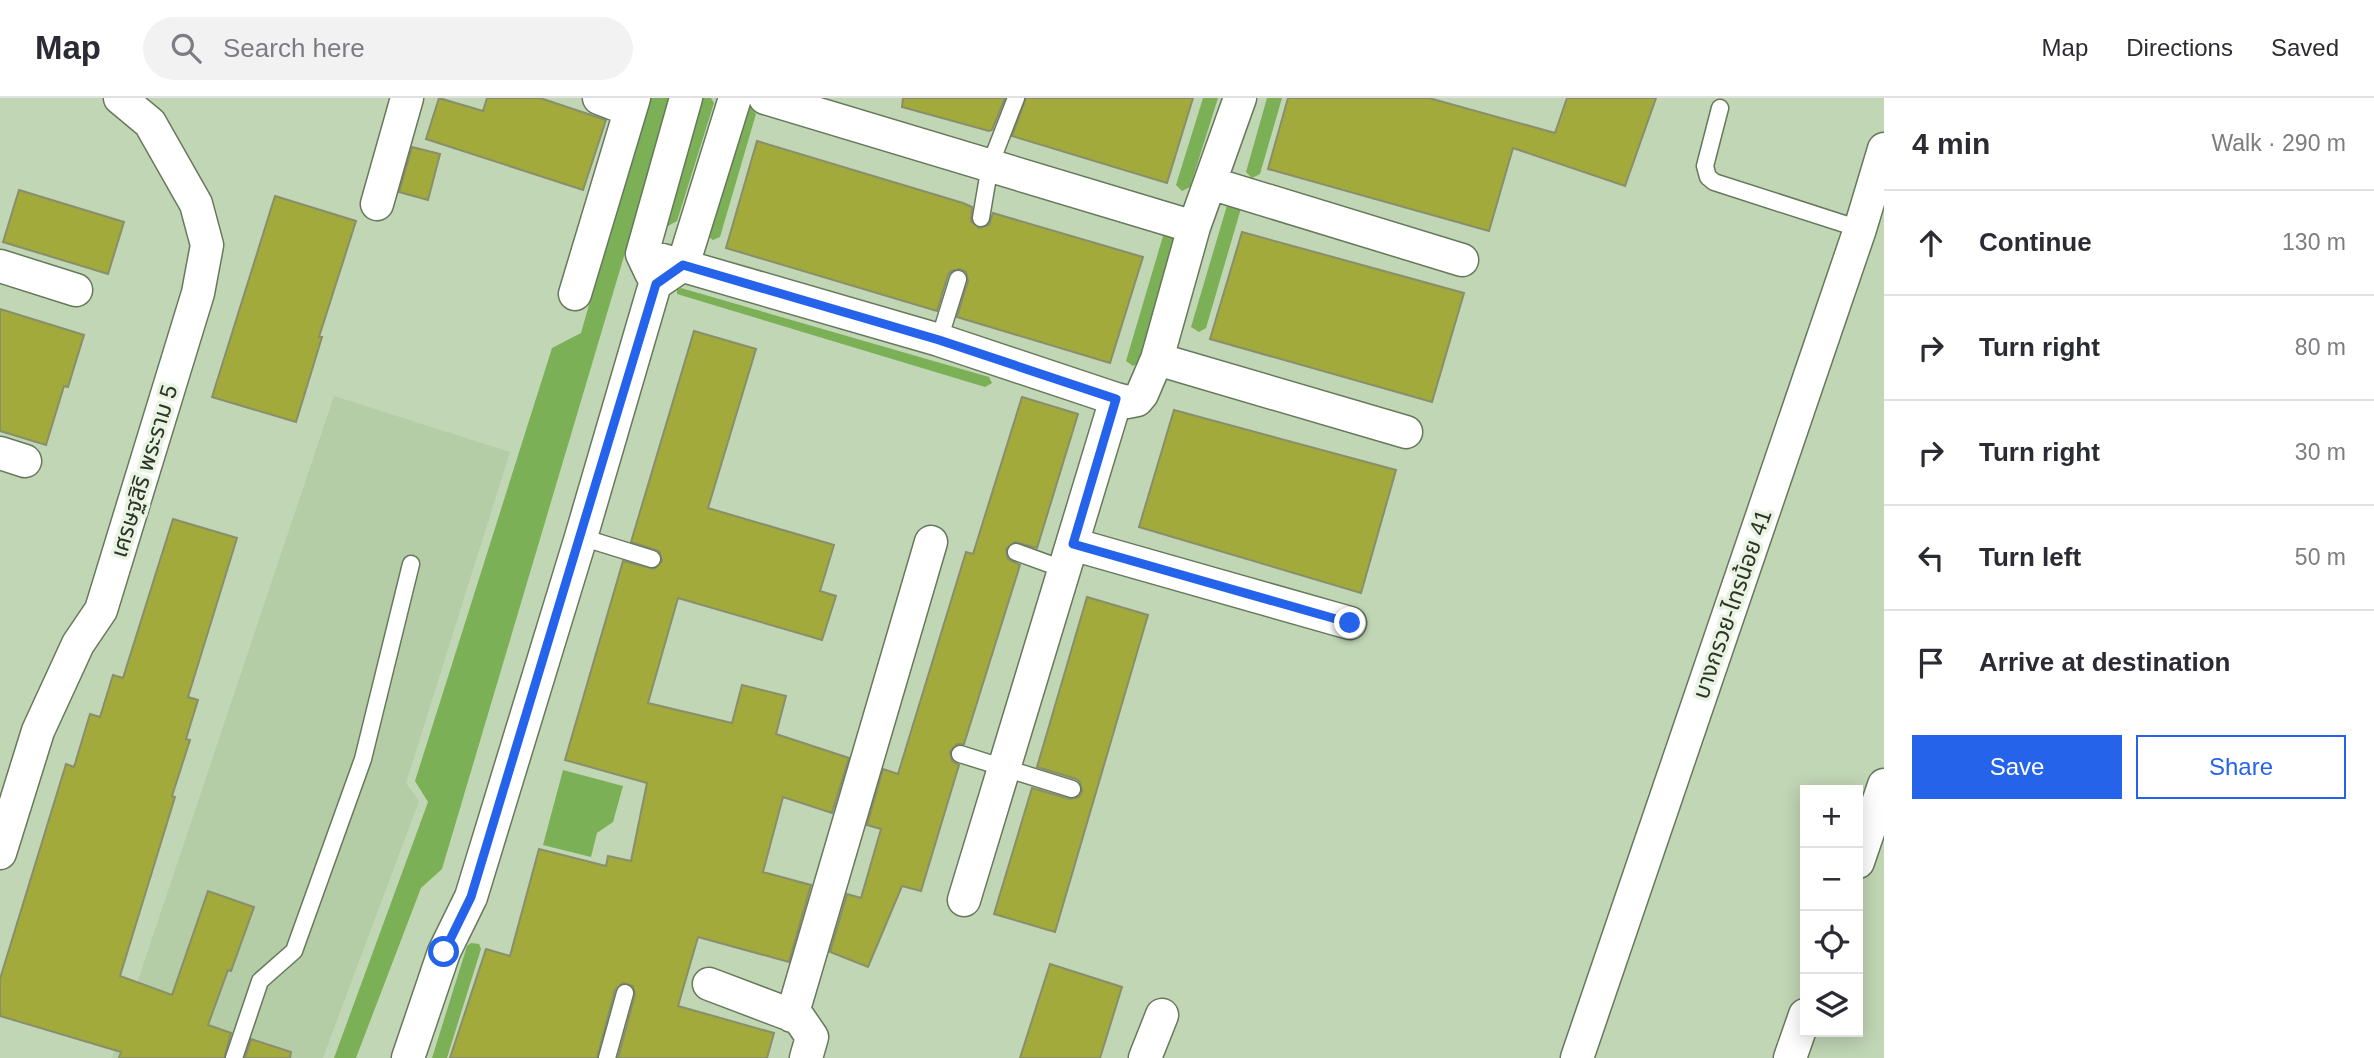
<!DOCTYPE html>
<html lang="en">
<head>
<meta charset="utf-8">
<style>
	:root { --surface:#fff; --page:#f2f2f3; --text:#2b2b33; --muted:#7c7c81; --line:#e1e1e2; --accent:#2563eb }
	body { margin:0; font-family:Helvetica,"Noto Sans Thai",sans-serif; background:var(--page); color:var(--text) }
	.controls { position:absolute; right:21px; bottom:21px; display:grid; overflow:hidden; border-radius:0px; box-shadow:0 4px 18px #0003 }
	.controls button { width:63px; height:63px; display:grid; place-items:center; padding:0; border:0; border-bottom:2px solid var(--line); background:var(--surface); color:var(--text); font:35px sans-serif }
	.stop { position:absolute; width:21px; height:21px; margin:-16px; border:5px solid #2563eb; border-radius:50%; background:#fff }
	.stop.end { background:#2563eb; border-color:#fff; box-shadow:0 2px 7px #0008 }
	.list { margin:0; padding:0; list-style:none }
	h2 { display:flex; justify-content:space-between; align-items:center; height:91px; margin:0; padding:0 28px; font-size:30px }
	h2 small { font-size:23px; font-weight:400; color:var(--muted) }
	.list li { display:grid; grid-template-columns:46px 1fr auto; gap:21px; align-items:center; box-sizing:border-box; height:105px; padding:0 28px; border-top:2px solid var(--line) }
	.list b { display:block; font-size:26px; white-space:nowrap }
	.list em { font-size:23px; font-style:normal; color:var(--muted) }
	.actions { display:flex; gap:14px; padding:21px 28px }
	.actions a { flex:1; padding:16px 0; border:2px solid var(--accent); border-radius:0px; text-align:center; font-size:24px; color:var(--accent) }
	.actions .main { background:var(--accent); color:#fff }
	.icon { flex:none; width:38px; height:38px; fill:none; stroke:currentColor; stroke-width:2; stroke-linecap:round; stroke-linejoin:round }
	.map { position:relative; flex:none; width:1884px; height:960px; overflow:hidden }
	header { display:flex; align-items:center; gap:42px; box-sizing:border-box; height:98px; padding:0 35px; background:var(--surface); border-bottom:2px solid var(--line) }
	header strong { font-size:33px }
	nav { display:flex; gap:38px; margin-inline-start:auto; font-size:24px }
	.search { width:490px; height:63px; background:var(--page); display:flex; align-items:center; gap:18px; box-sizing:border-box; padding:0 24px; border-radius:38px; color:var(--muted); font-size:26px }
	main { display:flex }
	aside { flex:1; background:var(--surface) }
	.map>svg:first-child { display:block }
	.built { fill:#b4cda6 }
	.green { fill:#7bb057 }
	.building { fill:#a1aa3b; stroke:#898e6b; stroke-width:2 }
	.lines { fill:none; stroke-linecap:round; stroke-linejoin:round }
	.service-casing { stroke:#66795b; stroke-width:19 }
	.minor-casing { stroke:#66795b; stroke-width:35 }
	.service { stroke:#fff; stroke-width:16 }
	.minor { stroke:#fff; stroke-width:32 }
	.route { stroke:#2563eb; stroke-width:9 }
	.labels { text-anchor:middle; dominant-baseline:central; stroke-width:7; stroke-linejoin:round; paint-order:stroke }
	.street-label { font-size:23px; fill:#2c3427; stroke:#e8f3e2 }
</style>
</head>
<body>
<header>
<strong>Map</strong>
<div class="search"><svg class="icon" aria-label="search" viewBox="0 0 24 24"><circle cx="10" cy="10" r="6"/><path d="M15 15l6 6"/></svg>Search here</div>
<nav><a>Map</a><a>Directions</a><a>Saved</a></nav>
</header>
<main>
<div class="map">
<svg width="1884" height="960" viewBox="0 0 1884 960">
	<rect width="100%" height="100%" fill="#c1d6b5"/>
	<path class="built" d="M 334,298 L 510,354 L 406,685 L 419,703 L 323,960 L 112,960 Z"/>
	<path class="green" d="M 648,0 L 671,0 L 442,771 L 421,790 L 356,960 L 334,960 L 428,704 L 415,683 L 552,250 L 581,235 Z
		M 701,0 L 711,0 L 714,5 L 677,123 L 668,128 L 664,126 Z
		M 1203,0 L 1218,0 L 1190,89 L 1182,93 L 1176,87 Z
		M 1267,0 L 1282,0 L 1260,76 L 1252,80 L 1246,74 Z
		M 747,10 L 751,10 L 756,16 L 720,139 L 713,142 L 706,137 Z
		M 1228,104 L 1242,107 L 1206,230 L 1199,234 L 1191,229 Z
		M 1172,136 L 1177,142 L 1140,264 L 1133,268 L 1126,263 L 1163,138 Z
		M 681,190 L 989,279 L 992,285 L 985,289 L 677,196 L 677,192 Z
		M 563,672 L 623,688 L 613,724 L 597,735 L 591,759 L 543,747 Z
		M 471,845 L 479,846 L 481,851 L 447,960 L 432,960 L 467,848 Z"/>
	<path class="building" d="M 439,0 L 483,13 L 487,0 L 540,0 L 606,22 L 583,92 L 426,41 Z
		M 903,0 L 1005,0 L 992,32 L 989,33 L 902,9 Z
		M 1026,0 L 1193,0 L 1167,85 L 1012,38 Z
		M 1288,0 L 1429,0 L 1555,35 L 1567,0 L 1656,0 L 1625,88 L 1513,50 L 1489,133 L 1268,71 Z
		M 757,43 L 963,105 L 972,109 L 971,123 L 979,130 L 989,127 L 993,115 L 1143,159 L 1110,265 L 957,219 L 968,183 L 966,174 L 960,171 L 951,173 L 948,177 L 937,213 L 726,150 Z
		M 412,49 L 440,56 L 428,102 L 399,94 Z
		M 19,92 L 124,124 L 108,176 L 3,144 Z
		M 275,98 L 356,123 L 319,239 L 322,239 L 296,324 L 212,299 Z
		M 1242,134 L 1464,195 L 1432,304 L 1210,241 Z
		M 0,211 L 84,237 L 68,289 L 64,288 L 46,347 L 0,333 Z
		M 694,233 L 756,251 L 708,410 L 834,447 L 820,493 L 836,498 L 822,542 L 678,500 L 648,605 L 732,625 L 742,587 L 786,598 L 776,636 L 849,660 L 832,715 L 783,699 L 763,774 L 811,787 L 789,864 L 698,839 L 678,908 L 774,935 L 767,960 L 618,960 L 635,897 L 633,888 L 623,885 L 615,892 L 597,960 L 450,960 L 486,851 L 510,858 L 539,751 L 606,768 L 608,758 L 631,763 L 647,685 L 565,662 L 623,463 L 654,471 L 662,463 L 659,453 L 631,444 Z
		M 1022,299 L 1078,316 L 1037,450 L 1015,444 L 1006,451 L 1008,461 L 1020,467 L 964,646 L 957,646 L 950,654 L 952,663 L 959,667 L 921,793 L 902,788 L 868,869 L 830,854 L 847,796 L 861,800 L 881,731 L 867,727 L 883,671 L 898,676 L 966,454 L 973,456 Z
		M 1174,312 L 1396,372 L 1361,495 L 1139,429 Z
		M 173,421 L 237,440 L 188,599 L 198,602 L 186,641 L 190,642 L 172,698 L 175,699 L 120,878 L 172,897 L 208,793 L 254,809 L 231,873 L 228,872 L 208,927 L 231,935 L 224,960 L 119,960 L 121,954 L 0,918 L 0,881 L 66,666 L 74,669 L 90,616 L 100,619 L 113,577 L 123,580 Z
		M 1087,499 L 1148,517 L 1055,834 L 994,816 L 1032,690 L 1070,701 L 1079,699 L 1082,693 L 1080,684 L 1076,681 L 1037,669 Z
		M 1050,866 L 1122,889 L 1100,960 L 1020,960 Z
		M 251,941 L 291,954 L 290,960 L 245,960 Z"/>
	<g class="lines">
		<defs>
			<path id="service" d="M 1720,10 L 1705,68 L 1708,79 L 1714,84 L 1860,131
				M 981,120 L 990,67 L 1016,0
				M 939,242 L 958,181
				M 581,439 L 652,461
				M 1016,454 L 1063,471
				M 960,656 L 1072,691
				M 234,960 L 260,883 L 294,853 L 363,661 L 411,466
				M 607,960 L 625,895"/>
			<path id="minor" d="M 599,0 L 630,12
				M 765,0 L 1194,129
				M 1210,85 L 1462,162
				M 377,106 L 407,0
				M 642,156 L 939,242 L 1116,301 L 1127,304 L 1137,302 L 1142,296 L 1157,261 L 1194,129 L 1240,0
				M 0,168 L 76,192
				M 651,175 L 642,156 L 686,0
				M 575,196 L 634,0
				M 1157,261 L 1406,334
				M 0,355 L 25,363
				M 1072,446 L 1350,525
				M 0,755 L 38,633 L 78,546 L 101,512 L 198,195 L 207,147 L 196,106 L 150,25 L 120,0
				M 1858,764 L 1884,687
				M 964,802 L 1116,301
				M 709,886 L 799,920 L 812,939 L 806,960
				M 792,918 L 931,444
				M 408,960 L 444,854 L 471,799 L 581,439 L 655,186 L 683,167 L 735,0
				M 1145,960 L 1162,917
				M 1577,960 L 1860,131 L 1884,51
				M 1790,960 L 1805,917"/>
		</defs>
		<use href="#service" class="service-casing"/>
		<use href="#minor" class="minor-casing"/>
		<use href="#service" class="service"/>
		<use href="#minor" class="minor"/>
	</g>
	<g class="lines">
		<path class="route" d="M 444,854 L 471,799 L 656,186 L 683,167 L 939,242 L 1116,301 L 1073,446 L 1350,525"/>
	</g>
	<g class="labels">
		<g class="street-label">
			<text transform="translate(144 373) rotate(-73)">เศรษฐสิริ พระราม 5</text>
			<text transform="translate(1732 506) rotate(-71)">บางกรวย-ไทรน้อย 41</text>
		</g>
	</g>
</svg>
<div class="controls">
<button>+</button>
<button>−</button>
<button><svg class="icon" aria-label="locate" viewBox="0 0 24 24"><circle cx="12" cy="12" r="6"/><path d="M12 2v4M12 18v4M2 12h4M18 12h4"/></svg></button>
<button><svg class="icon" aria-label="layers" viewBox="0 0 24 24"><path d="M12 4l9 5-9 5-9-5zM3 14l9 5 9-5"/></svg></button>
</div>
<div class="stop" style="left:444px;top:854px"></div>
<div class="stop end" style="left:1350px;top:525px"></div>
</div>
<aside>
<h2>4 min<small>Walk · 290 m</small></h2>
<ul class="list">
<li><svg class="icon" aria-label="ahead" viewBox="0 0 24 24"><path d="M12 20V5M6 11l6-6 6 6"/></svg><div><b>Continue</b></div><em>130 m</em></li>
<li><svg class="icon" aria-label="right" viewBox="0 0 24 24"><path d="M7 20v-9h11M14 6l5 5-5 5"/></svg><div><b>Turn right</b></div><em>80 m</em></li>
<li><svg class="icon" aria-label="right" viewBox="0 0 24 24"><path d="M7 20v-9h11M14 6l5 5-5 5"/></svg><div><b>Turn right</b></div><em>30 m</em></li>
<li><svg class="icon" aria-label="left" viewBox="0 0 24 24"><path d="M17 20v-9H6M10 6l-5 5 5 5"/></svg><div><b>Turn left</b></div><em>50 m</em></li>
<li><svg class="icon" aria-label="arrive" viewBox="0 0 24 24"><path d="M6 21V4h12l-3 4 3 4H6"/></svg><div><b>Arrive at destination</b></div></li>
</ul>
<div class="actions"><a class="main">Save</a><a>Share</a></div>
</aside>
</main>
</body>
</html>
